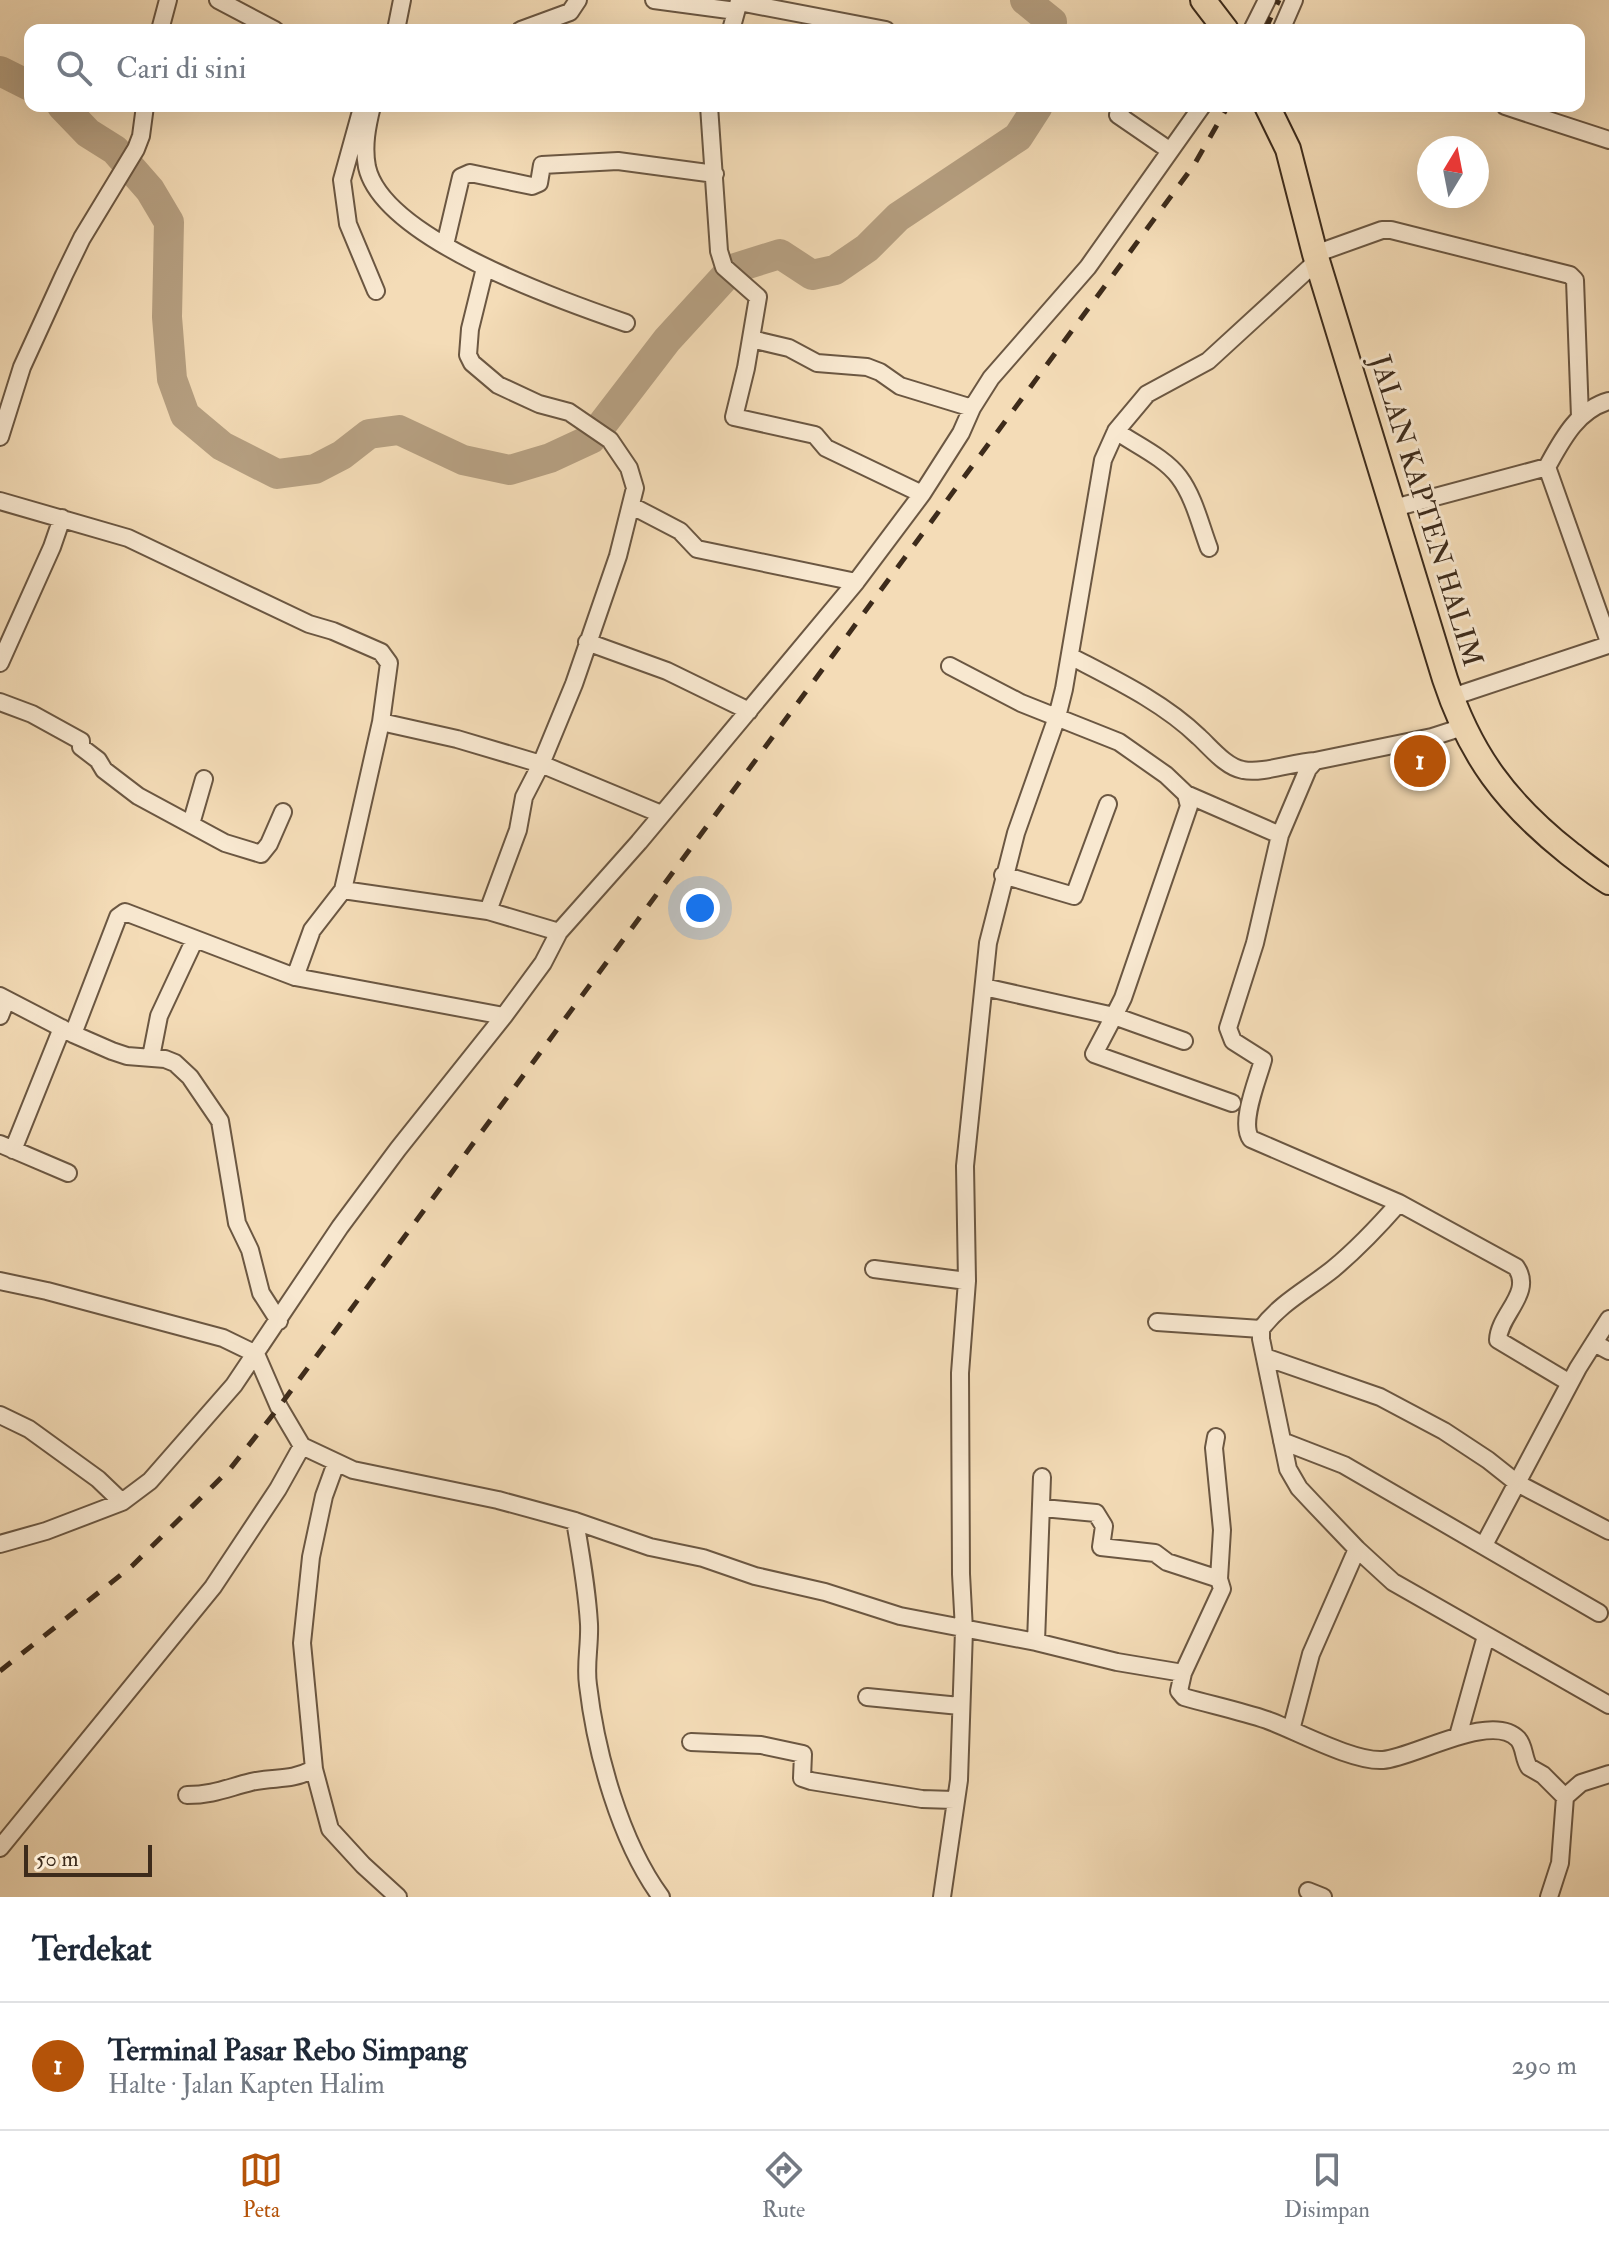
<!DOCTYPE html>
<html lang="id">
<head>
<meta charset="utf-8">
<style>
	:root { --surface:#fff; --page:#f6f6f7; --text:#1f2937; --muted:#747a83; --line:#e0e1e3; --accent:#b45309 }
	body { margin:0; font-family:"IM FELL Double Pica",serif; background:var(--page); color:var(--text) }
	.compass { position:absolute; left:1417px; top:136px; width:72px; height:72px; border-radius:50%; background:var(--surface); box-shadow:0 8px 32px #0002; rotate:10deg }
	.scale { position:absolute; left:24px; bottom:20px; width:128px; box-sizing:border-box; padding-left:8px; border:4px solid #3d2b1b; border-top:0; font-size:22px; line-height:28px; white-space:nowrap; color:#3d2b1b; -webkit-text-stroke:6px #f8e8d0; paint-order:stroke }
	.you { position:absolute; left:700px; top:908px; width:28px; height:28px; margin:-20px; border:6px solid #fff; border-radius:50%; background:#1a73e8; box-shadow:0 0 0 12px #1a73e833 }
	.badge { display:grid; place-items:center; width:52px; height:52px; border-radius:50%; background:var(--accent); color:#fff; font-size:26px; font-weight:700 }
	.pin { position:absolute; translate:-50% -50%; border:4px solid #fff; box-shadow:0 2px 8px #0006 }
	.list { margin:0; padding:0; list-style:none }
	h2 { display:flex; justify-content:space-between; align-items:center; height:104px; margin:0; padding:0 32px; font-size:34px }
	h2 small { font-size:26px; font-weight:400; color:var(--muted) }
	.list li { display:grid; grid-template-columns:52px 1fr auto; gap:24px; align-items:center; box-sizing:border-box; height:128px; padding:0 32px; border-top:2px solid var(--line) }
	.list b { display:block; font-size:30px; white-space:nowrap }
	.list p { margin:0; font-size:26px; white-space:nowrap; color:var(--muted) }
	.list em { font-size:26px; font-style:normal; color:var(--muted) }
	.icon { flex:none; width:44px; height:44px; fill:none; stroke:currentColor; stroke-width:2; stroke-linecap:round; stroke-linejoin:round }
	.map { position:relative; flex:none; width:1609px; height:1897px; overflow:hidden }
	.search { position:absolute; background:var(--surface); box-shadow:0 8px 32px #0002; left:24px; right:24px; top:24px; height:88px; display:flex; align-items:center; gap:20px; box-sizing:border-box; padding:0 28px; border-radius:16px; color:var(--muted); font-size:30px }
	.sheet { height:232px; background:var(--surface) }
	nav { display:flex; justify-content:space-around; align-items:center; box-sizing:border-box; height:112px; border-top:2px solid var(--line); background:var(--surface); font-size:22px; color:var(--muted) }
	nav a { display:grid; justify-items:center; gap:4px }
	nav .on { color:var(--accent) }
	.map>svg:first-child { display:block }
	.lines { fill:none; stroke-linecap:round; stroke-linejoin:round }
	.river { stroke:#b6a082; stroke-width:30 }
	.street-casing { stroke:#6b5742; stroke-width:20 }
	.primary-casing { stroke:#3d2b1b; stroke-width:28 }
	.street { stroke:#f8e8d0; stroke-width:16 }
	.primary { stroke:#f4dcb7; stroke-width:24 }
	.rail { stroke:#3d2b1b; stroke-width:5; stroke-dasharray:14 14; stroke-linecap:butt }
	.labels { text-anchor:middle; dominant-baseline:central; stroke-width:6; stroke-linejoin:round; paint-order:stroke }
	.street-label { font-size:28px; fill:#3d2b1b; stroke:#f8e8d0 }
</style>
</head>
<body>
<div class="map">
<svg width="1609" height="1897" viewBox="0 0 1609 1897">
	<rect width="100%" height="100%" fill="#f4dcb7"/>
	<filter id="stains"><feTurbulence type="fractalNoise" baseFrequency=".0025" numOctaves="4"/><feColorMatrix values="0 0 0 0 .2 0 0 0 0 .09 0 0 0 0 .02 0 0 0 .5 -.17"/></filter>
	<radialGradient id="worn" r=".72"><stop offset=".6" stop-color="#630" stop-opacity="0"/><stop offset="1" stop-color="#630" stop-opacity=".3"/></radialGradient>
	<g class="lines">
		<path class="river" d="M 1025,0 L 1052,22 L 1051,30
			M 0,71 L 30,86
			M 62,106 L 88,133 L 115,150 L 150,190 L 169,222 L 167,317 L 172,379 L 185,415 L 222,446 L 277,474 L 315,469 L 342,455 L 369,434 L 399,430 L 463,460 L 510,470 L 550,458 L 591,439 L 667,340 L 732,269 L 780,254 L 812,275 L 835,270 L 867,248 L 898,217 L 1018,137 L 1038,106"/>
		<defs>
			<path id="street" d="M 218,0 L 275,30
				M 654,0 L 736,11
				M 739,2 L 886,30
				M 160,30 L 168,0
				M 396,30 L 402,0
				M 521,30 L 570,12 L 578,0
				M 731,30 L 739,1
				M 1252,30 L 1267,0
				M 1281,30 L 1294,0
				M 372,106 C 367,126 363,146 367,167 C 383,239 562,301 626,323
				M 709,106 L 719,251 L 724,267 L 758,297 L 746,368 L 734,417 L 815,435 L 826,448 L 922,494
				M 1123,106 L 1118,115 L 1169,150
				M 1505,106 L 1609,140
				M 360,115 L 342,180 L 348,224 L 376,291
				M 445,245 L 461,177 L 470,173 L 532,186 L 539,183 L 542,165 L 618,161 L 715,174
				M 1315,254 L 1382,230 L 1391,230 L 1570,275 L 1575,280 L 1580,417
				M 485,268 L 470,329 L 468,355 L 472,363 L 498,385 L 539,404 L 569,412 L 610,440 L 629,468 L 635,488 L 618,556 L 574,684 L 541,764 L 524,797 L 518,830 L 488,911
				M 751,339 L 789,348 L 817,363 L 867,367 L 880,372 L 900,386 L 972,408
				M 1116,431 C 1136,445 1164,457 1179,477 C 1194,497 1200,524 1209,548
				M 0,437 L 22,367 L 64,275 L 82,238 L 136,149 L 141,136 L 145,106
				M 0,501 L 128,538 L 309,624 L 333,631 L 381,652 L 389,663 L 381,722 L 343,890 L 312,930 L 295,977
				M 632,506 L 680,531 L 697,549 L 856,582
				M 1394,508 L 1547,467 C 1562,440 1577,410 1609,401
				M 587,642 L 667,671 L 749,711
				M 1070,656 C 1114,679 1163,702 1199,737 C 1211,748 1226,767 1243,770 C 1263,774 1293,762 1315,761
				M 0,663 L 52,547 L 62,518
				M 950,666 L 1021,703 L 1119,742 L 1166,775 L 1186,794 L 1189,806 L 1123,998 L 1114,1016 L 984,987
				M 1452,697 L 1608,645 L 1608,639 L 1547,467
				M 0,702 L 32,714 L 81,741 L 81,747 L 98,760 L 104,770 L 138,796 L 225,843 L 261,854 L 269,844 L 283,812
				M 381,722 L 457,739 L 541,764 L 661,814
				M 1463,727 L 1432,737 L 1315,761 L 1308,769 L 1280,835 L 1255,943 L 1228,1028 L 1233,1041 L 1263,1060 C 1258,1079 1239,1123 1251,1139 L 1399,1203 L 1516,1267 C 1534,1293 1499,1314 1498,1340 L 1570,1383
				M 1186,794 L 1280,835
				M 191,824 L 204,779
				M 1003,875 L 1074,896 L 1108,804
				M 343,890 L 488,911 L 559,932
				M 0,996 L 73,1034 L 112,1051 L 127,1056 L 165,1059 L 175,1063 L 190,1077 L 220,1121 L 237,1223 L 250,1250 L 261,1293 L 279,1321
				M 0,1016 L 6,1001
				M 73,1034 L 118,917 L 125,912 L 295,977 L 504,1016
				M 1184,1041 L 1114,1016 L 1094,1054 L 1232,1103
				M 151,1057 L 159,1016 L 195,939
				M 0,1144 L 68,1173
				M 13,1150 L 62,1028
				M 1399,1203 C 1378,1227 1357,1249 1333,1269 C 1308,1289 1280,1303 1261,1329 L 1261,1339 L 1288,1469 L 1299,1488 L 1314,1504 L 1357,1549 L 1393,1582 L 1609,1705
				M 874,1269 L 967,1281
				M 0,1281 L 47,1291 L 223,1338 L 256,1354 L 279,1407 L 302,1446 L 278,1489 L 213,1587 L 0,1848
				M 1157,1322 L 1261,1329
				M 1594,1343 L 1609,1351
				M 1265,1357 L 1380,1397 L 1444,1431 L 1488,1460 L 1517,1483 L 1609,1531
				M 0,1415 L 29,1429 L 98,1479 L 122,1502
				M 1216,1437 L 1214,1448 L 1222,1530 L 1219,1579
				M 1282,1441 L 1344,1465 L 1599,1613
				M 302,1446 L 353,1470 L 498,1500 L 575,1521 L 650,1547 L 703,1558 L 755,1576 L 825,1592 L 900,1616 L 1036,1642 L 1117,1662 L 1183,1673 L 1179,1691 L 1184,1697 C 1212,1705 1240,1711 1267,1720 C 1297,1731 1353,1762 1383,1760 C 1413,1758 1492,1711 1518,1739 C 1525,1747 1523,1758 1529,1767 L 1543,1775 L 1565,1797
				M 336,1463 L 324,1496 L 311,1557 L 302,1643 L 314,1769 L 330,1829 L 363,1865 L 398,1897
				M 1043,1508 L 1096,1513 L 1104,1526 L 1101,1547 L 1155,1553 L 1167,1562 L 1219,1579 L 1222,1589 L 1183,1673
				M 575,1521 C 581,1555 587,1589 589,1624 C 590,1645 585,1665 588,1685 C 596,1753 620,1841 661,1897
				M 0,1544 L 46,1531 L 122,1502 L 150,1481 L 234,1385 L 340,1227 L 398,1149 L 504,1016 L 543,963 L 559,932 L 639,842 L 856,582 L 922,494 L 961,433 L 972,408 L 991,378 L 1088,267 L 1202,106
				M 1484,1545 L 1578,1368 L 1609,1319
				M 1036,1642 L 1042,1477
				M 867,1697 L 960,1706
				M 1291,1730 L 1311,1654 L 1357,1549
				M 1458,1736 L 1486,1636
				M 691,1742 L 761,1745 L 803,1754 L 802,1778 L 811,1781 L 922,1799 L 954,1800
				M 187,1795 C 213,1795 227,1788 251,1782 C 277,1776 288,1782 314,1769
				M 1308,1891 L 1323,1897
				M 942,1897 L 959,1780 L 964,1630 L 961,1574 L 960,1373 L 967,1281 L 965,1166 L 988,943 L 1016,833 L 1057,717 L 1064,689 L 1103,460 L 1116,431 L 1147,394 L 1208,361 L 1317,261
				M 1549,1897 L 1560,1863 L 1565,1797 L 1581,1783 L 1609,1774"/>
			<path id="primary" d="M 1203,0 L 1226,30
				M 1267,106 L 1288,149 L 1315,254 L 1445,679 C 1470,755 1506,803 1569,853 C 1582,863 1595,874 1609,882"/>
		</defs>
		<use href="#street" class="street-casing"/>
		<use href="#primary" class="primary-casing"/>
		<use href="#street" class="street"/>
		<use href="#primary" class="primary"/>
		<path class="rail" d="M 1265,30 L 1279,0
			M 0,1671 L 132,1566 L 230,1469 L 279,1407 L 1194,165 L 1228,106"/>
	</g>
	<g class="labels">
		<g class="street-label">
			<text transform="translate(1426 511) rotate(73)">JALAN KAPTEN HALIM</text>
		</g>
	</g>
	<rect width="100%" height="100%" filter="url(#stains)"/>
	<rect width="100%" height="100%" fill="url(#worn)"/>
</svg>
<svg class="compass" viewBox="-18 -18 36 36"><path d="M0-13l5 13h-10z" fill="#e53935"/><path d="M0 13l5-13h-10z" fill="#747a83"/></svg>
<div class="scale">50 m</div>
<div class="you"></div>
<div class="pin badge" style="left:1420px;top:761px">1</div>
<div class="search"><svg class="icon" aria-label="search" viewBox="0 0 24 24"><circle cx="10" cy="10" r="6"/><path d="M15 15l6 6"/></svg>Cari di sini</div>
</div>
<section class="sheet">
<h2>Terdekat<small></small></h2>
<ul class="list">
<li><span class="badge">1</span><div><b>Terminal Pasar Rebo Simpang</b><p>Halte · Jalan Kapten Halim</p></div><em>290 m</em></li>
</ul>
</section>
<nav>
<a class="on"><svg class="icon" aria-label="map" viewBox="0 0 24 24"><path d="M3 6l6-2 6 2 6-2v14l-6 2-6-2-6 2zM9 4v14M15 6v14"/></svg>Peta</a>
<a><svg class="icon" aria-label="directions" viewBox="0 0 24 24"><path d="M12 3l9 9-9 9-9-9zM9 14v-3h6M13 9l2 2-2 2"/></svg>Rute</a>
<a><svg class="icon" aria-label="saved" viewBox="0 0 24 24"><path d="M7 4h10v16l-5-4-5 4z"/></svg>Disimpan</a>
</nav>
</body>
</html>
